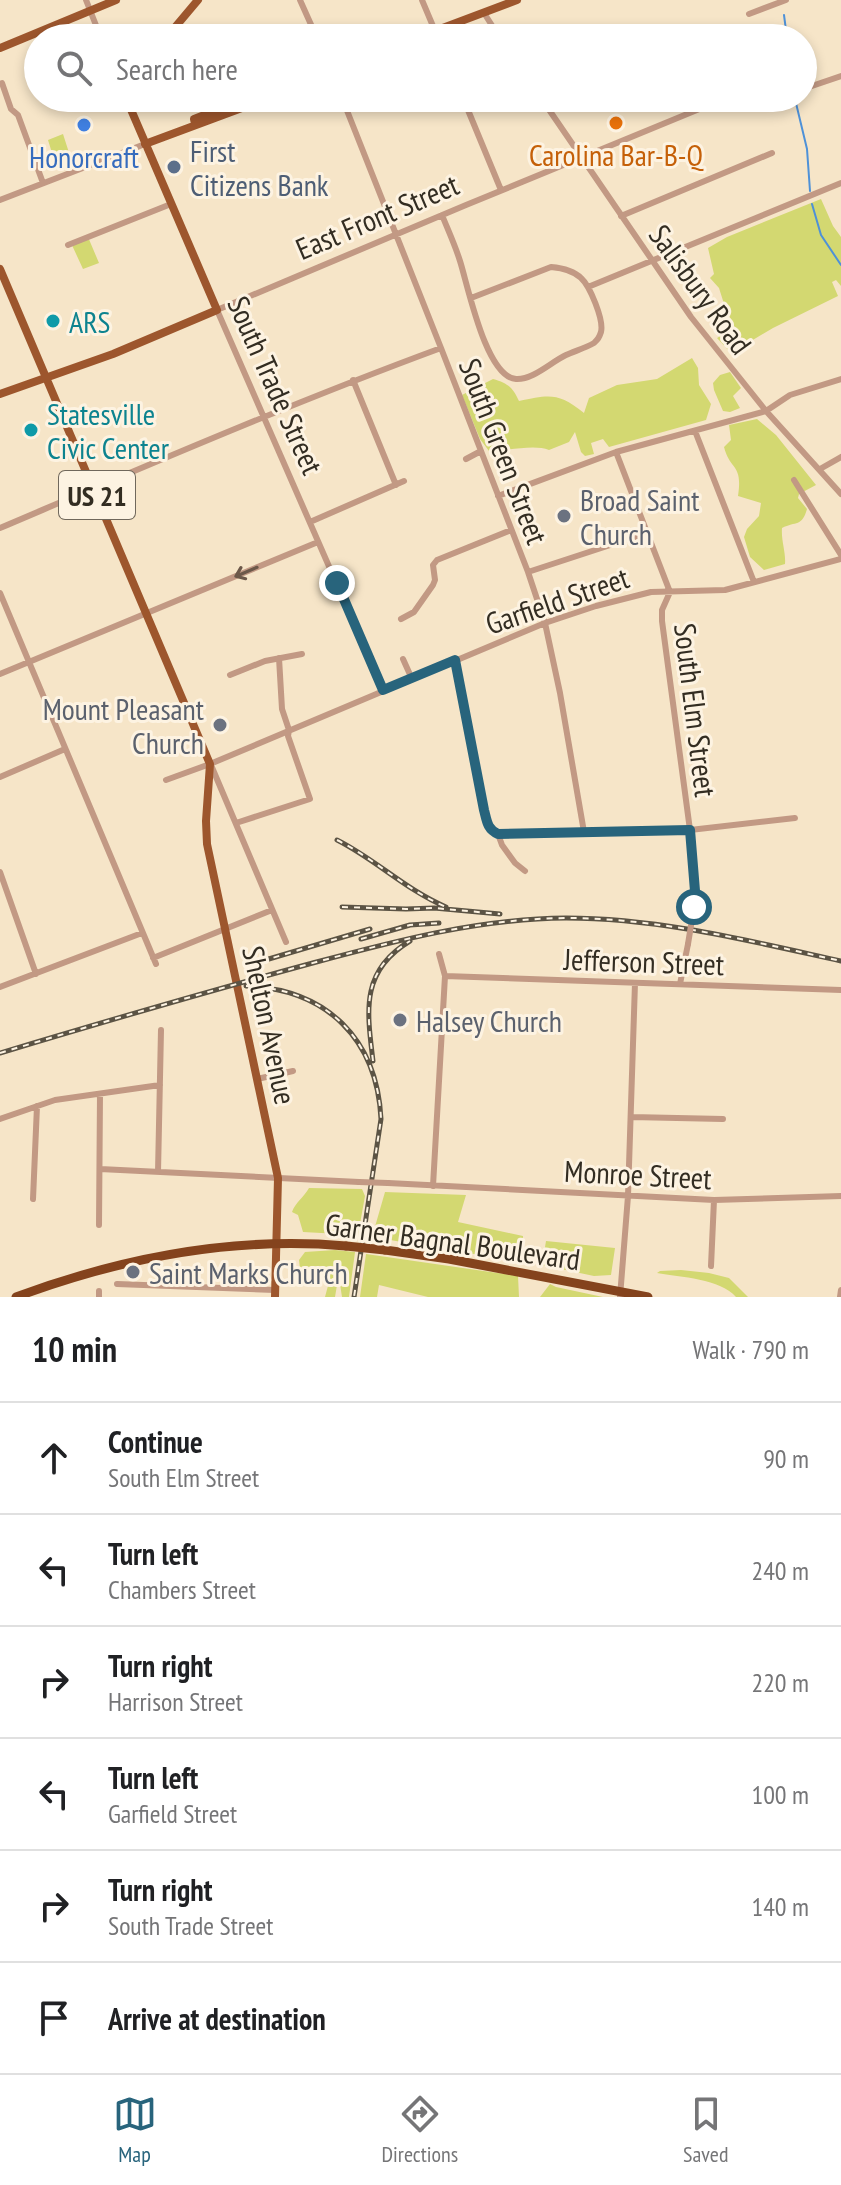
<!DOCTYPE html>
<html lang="en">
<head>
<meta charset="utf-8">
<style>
	:root { --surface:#fff; --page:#f2f2f2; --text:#202124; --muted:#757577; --line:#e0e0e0; --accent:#28647c }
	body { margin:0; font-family:"PT Sans Narrow",sans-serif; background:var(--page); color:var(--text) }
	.stop { position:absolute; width:24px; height:24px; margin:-18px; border:6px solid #28647c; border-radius:50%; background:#fff }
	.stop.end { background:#28647c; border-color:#fff; box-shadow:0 2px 8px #0008 }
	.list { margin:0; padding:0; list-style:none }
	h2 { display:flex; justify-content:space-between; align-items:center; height:104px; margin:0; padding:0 32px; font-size:34px }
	h2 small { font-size:26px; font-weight:400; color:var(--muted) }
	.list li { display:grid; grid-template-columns:52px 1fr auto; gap:24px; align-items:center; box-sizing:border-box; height:112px; padding:0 32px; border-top:2px solid var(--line) }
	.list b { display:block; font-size:30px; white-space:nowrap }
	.list p { margin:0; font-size:26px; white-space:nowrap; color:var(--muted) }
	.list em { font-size:26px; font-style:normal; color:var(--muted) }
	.icon { flex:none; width:44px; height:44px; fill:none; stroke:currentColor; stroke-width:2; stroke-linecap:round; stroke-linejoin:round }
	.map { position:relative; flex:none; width:841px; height:1297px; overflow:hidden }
	.search { position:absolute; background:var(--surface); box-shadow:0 4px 12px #0003; left:24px; right:24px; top:24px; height:88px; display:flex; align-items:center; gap:20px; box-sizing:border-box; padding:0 28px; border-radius:44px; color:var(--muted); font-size:30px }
	.sheet { height:776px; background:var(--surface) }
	nav { display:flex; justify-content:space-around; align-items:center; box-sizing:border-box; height:112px; border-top:2px solid var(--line); background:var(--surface); font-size:22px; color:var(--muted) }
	nav a { display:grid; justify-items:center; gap:4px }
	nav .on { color:var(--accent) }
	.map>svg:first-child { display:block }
	.green { fill:#d3d871 }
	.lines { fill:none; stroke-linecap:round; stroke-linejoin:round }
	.stream { stroke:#4e91d8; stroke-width:2 }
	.minor { stroke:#c29984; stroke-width:6 }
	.major { stroke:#9d562d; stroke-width:8 }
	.highway { stroke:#84431d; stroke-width:9 }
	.rail-casing { stroke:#5b5344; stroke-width:5 }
	.rail { stroke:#fdf3e2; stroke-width:2; stroke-dasharray:6; stroke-linecap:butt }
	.minor-bridge { stroke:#c29984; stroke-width:6 }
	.highway-bridge { stroke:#84431d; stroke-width:9 }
	.oneway { stroke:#6c5849 }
	.route { stroke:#28647c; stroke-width:10 }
	.food-dot { fill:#e8710a; stroke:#fdf3e2; stroke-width:3 }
	.shop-dot { fill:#3f7fe0; stroke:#fdf3e2; stroke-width:3 }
	.service-dot { fill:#5c6f8a; stroke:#fdf3e2; stroke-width:3 }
	.culture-dot { fill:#0f9aa8; stroke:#fdf3e2; stroke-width:3 }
	.worship-dot { fill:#6b7280; stroke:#fdf3e2; stroke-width:3 }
	.labels { text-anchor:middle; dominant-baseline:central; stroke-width:6; stroke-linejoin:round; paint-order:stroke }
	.shield { fill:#fdf3e2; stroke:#70685c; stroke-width:2 }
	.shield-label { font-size:28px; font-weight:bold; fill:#332d22 }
	.service-label { font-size:30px; fill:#4e5e75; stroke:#fdf3e2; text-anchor:start }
	.food-label { font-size:30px; fill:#c56008; stroke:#fdf3e2 }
	.shop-label { font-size:30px; fill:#366cbe; stroke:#fdf3e2 }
	.street-label { font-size:30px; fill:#332d22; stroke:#fdf3e2 }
	.culture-label { font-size:30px; fill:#0d838f; stroke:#fdf3e2; text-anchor:start }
	.worship-label { font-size:30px; fill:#5b616d; stroke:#fdf3e2; text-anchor:start }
</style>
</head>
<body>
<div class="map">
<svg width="841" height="1297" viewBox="0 0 841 1297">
	<rect width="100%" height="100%" fill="#f6e5c8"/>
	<path class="green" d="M 63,134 L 72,162 L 57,169 L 48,140 Z
		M 821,199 L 833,226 L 841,237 L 841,286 L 836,280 L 832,282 L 838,296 L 773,328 L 731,353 L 717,338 L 735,328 L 725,307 L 719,288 L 710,278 L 714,274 L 708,248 L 727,237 Z
		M 88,237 L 99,263 L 83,269 L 71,243 Z
		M 692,358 L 698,368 L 699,385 L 711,404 L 706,420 L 609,447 L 603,439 L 591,443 L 594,454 L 585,456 L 581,452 L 575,432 L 569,442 L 549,450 C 534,444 507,451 489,451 L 480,439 L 462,395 L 493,379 C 508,383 513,388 519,401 C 549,395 558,392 584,413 L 589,398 L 617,385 L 657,379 Z
		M 730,372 L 741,388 L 733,396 L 740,408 L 730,412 L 723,411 L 714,390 L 713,383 L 720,375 Z
		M 757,419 L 776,435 L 816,485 L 799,494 L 798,498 L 807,509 C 802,527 796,521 782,528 C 781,541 786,552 785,564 L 764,570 L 750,557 L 744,537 L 747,529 L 759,516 L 761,503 L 738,496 C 743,463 730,471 724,447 L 731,440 L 729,425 Z
		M 309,1188 L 362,1189 L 365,1196 L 358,1235 L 303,1232 L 298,1215 L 292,1212 C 295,1203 304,1197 309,1188 Z
		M 385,1192 L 466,1195 L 458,1222 L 523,1236 L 522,1262 L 372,1237 Z
		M 546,1241 L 615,1248 L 611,1275 L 594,1276 L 542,1265 Z
		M 335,1250 L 355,1252 L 349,1297 L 342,1297 L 340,1284 L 337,1285 L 335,1297 L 325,1297 L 329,1282 L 323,1277 L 300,1269 L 299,1260 L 305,1252 Z
		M 366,1254 L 518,1276 L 519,1297 L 428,1297 L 379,1285 L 377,1297 L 360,1297 Z
		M 681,1270 L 709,1273 L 729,1278 L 748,1297 L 736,1297 C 721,1279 680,1277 657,1273 L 660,1271 Z
		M 550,1284 L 556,1287 L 603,1297 L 540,1297 Z"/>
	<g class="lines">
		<path class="stream" d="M 784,15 L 787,38
			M 795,99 L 807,149 L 810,191
			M 812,204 L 821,235 L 841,265"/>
		<path class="minor" d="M 86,0 L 101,38
			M 300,0 L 317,38
			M 422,0 L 438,38
			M 484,13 L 500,38
			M 749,14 L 786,0
			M 2,83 L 11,109 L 18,115 L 43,183
			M 803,89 L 841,76
			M 342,98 L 441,348 L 528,572 L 545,623 L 560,693 L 584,832
			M 463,98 L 501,190
			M 541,98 L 691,317 L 766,411 L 841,494
			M 0,200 L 145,144
			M 442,215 C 448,230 455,245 460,261 C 468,286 486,377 516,379 C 533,380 551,362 566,355 C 575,351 585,348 594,343 C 598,339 599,338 601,332 C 604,320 590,286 581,278 C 573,270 562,268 551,267 L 471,298
			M 621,216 L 772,153
			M 68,245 L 171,204
			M 588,287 L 841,183
			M 353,380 L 396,485
			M 695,431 L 754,582
			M 616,452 L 670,592 L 662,610 L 662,621 L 690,830 L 695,891 L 694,907
			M 466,459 L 481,451
			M 820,469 L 841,457
			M 794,480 L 841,555
			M 498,496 L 616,452 L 766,411 L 790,395 L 841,379
			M 310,522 L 404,481
			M 0,528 C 146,466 292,403 441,348
			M 528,572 L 647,533
			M 0,593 L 156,964
			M 401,619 L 414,612 L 433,585 L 435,580 L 433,565 L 437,560 L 511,530
			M 403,659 L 412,679
			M 455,660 L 487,824 L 489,828 L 498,834 L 502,845 L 515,863 L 525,871
			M 0,674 L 318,542
			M 230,675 L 265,661 L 302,654
			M 383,690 L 217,310 L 466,205 L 726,98
			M 211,765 L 286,942
			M 0,777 L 65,749
			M 166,780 L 210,764 L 545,623 L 596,606 L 651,592 L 725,590 L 841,559
			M 236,823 L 310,799 L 288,736 L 289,730 L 282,709 L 279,658
			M 498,834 L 690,830 L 795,818
			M 0,872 L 36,974
			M 153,958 L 272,910
			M 445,976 L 841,990
			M 680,984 L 688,944
			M 0,987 L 142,933
			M 257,1079 L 293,1071
			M 631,1117 L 723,1119
			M 0,1119 L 55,1100 L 160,1085
			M 100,1169 L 359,1182
			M 158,1172 L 161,1030
			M 388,1183 L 714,1200 L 841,1196
			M 433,1186 L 445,976 L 439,954
			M 33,1199 L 37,1106
			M 99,1225 L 100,1094
			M 711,1266 L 714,1200
			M 117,1284 L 275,1290
			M 99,1297 L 99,1291
			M 620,1297 L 628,1196 L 635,983
			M 840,1297 L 841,1290"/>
		<path class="major" d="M 166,38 L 198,0
			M 416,38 L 517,0
			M 0,48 L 116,0
			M 195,124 L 194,119 L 248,98
			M 145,144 L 269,98
			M 0,269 L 210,764 L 206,821 L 207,844 L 278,1178 L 275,1297
			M 0,394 L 113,354 L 217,310 L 126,98"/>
		<path class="highway" d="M 385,1250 L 449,1259 L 648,1297
			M 16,1297 C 121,1258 233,1236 346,1246"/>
		<defs>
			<path id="rail" d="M 337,840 C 375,859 406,890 446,907
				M 342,907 L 406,909 L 434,908 L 500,914
				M 361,939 L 410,925 L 439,923
				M 262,961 L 370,929
				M 246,986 C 327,989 377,1039 381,1119 L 354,1297
				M 0,1053 C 103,1022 206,992 309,964 C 395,941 476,919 566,918 C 659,918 750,941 841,961
				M 373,1061 C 367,1011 360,971 410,941"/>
		</defs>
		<use href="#rail" class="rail-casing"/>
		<use href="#rail" class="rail"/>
		<path class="minor-bridge" d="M 688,944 L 694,907
			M 359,1182 L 388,1183"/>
		<path class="highway-bridge" d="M 346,1246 L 385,1250"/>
	</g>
	<defs><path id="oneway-shaft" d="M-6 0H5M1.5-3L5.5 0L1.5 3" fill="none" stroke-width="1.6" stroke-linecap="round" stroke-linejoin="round" transform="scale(2)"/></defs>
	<use class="oneway" href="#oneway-shaft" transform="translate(246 572) rotate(157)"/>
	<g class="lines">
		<path class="route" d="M 337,583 L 383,690 L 455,660 L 484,810 C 487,821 487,829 498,834 L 690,830 L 695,891 L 694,907"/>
	</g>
	<circle class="food-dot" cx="616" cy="123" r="8"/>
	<circle class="shop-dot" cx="84" cy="125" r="8"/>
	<circle class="service-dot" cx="174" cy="167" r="8"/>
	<g class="culture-dot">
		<circle cx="53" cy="321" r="8"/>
		<circle cx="31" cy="430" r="8"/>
	</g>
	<g class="worship-dot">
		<circle cx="564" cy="516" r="8"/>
		<circle cx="220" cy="725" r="8"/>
		<circle cx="400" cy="1020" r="8"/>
		<circle cx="133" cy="1272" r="8"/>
	</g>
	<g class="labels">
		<rect class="shield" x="59" y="471" width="76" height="48" rx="6"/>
		<g class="shield-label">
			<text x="97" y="495">US 21</text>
		</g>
		<g class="service-label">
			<text x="190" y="150">First<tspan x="190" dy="34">Citizens Bank</tspan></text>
		</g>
		<g class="food-label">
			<text x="616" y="154">Carolina Bar-B-Q</text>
		</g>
		<g class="shop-label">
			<text x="84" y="156">Honorcraft</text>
		</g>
		<g class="street-label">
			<text transform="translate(377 216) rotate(-23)">East Front Street</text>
			<text transform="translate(701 289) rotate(54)">Salisbury Road</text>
			<text transform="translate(276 385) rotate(66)">South Trade Street</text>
			<text transform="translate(504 451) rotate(69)">South Green Street</text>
			<text transform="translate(557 600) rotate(-19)">Garfield Street</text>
			<text transform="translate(696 710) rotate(83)">South Elm Street</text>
			<text transform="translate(644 961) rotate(2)">Jefferson Street</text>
			<text transform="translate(270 1025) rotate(78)">Shelton Avenue</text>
			<text transform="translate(638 1174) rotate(3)">Monroe Street</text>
			<text transform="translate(453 1241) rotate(8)">Garner Bagnal Boulevard</text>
		</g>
		<g class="culture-label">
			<text x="69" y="321">ARS</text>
			<text x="47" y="413">Statesville<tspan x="47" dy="34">Civic Center</tspan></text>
		</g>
		<g class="worship-label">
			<text x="580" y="499">Broad Saint<tspan x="580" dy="34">Church</tspan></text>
			<text x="204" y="708" text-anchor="end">Mount Pleasant<tspan x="204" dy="34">Church</tspan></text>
			<text x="416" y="1020">Halsey Church</text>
			<text x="149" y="1272">Saint Marks Church</text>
		</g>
	</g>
</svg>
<div class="stop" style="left:694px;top:907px"></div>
<div class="stop end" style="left:337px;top:583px"></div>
<div class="search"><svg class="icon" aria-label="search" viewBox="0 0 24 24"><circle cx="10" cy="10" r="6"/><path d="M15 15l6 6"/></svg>Search here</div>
</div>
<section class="sheet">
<h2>10 min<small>Walk · 790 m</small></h2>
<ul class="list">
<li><svg class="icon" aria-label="ahead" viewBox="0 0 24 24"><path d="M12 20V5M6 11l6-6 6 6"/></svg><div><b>Continue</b><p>South Elm Street</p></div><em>90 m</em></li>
<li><svg class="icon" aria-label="left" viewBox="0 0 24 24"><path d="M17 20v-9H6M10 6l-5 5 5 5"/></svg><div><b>Turn left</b><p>Chambers Street</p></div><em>240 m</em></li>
<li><svg class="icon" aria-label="right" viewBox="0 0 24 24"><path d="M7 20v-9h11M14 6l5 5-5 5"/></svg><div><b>Turn right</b><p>Harrison Street</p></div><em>220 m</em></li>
<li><svg class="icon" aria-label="left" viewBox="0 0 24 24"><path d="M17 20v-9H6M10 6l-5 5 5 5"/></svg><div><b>Turn left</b><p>Garfield Street</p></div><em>100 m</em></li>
<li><svg class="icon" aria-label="right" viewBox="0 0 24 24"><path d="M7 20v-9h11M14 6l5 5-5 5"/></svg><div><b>Turn right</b><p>South Trade Street</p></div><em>140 m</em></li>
<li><svg class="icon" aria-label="arrive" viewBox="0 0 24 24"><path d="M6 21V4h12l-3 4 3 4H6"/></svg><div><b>Arrive at destination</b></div></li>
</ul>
</section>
<nav>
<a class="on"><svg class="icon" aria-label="map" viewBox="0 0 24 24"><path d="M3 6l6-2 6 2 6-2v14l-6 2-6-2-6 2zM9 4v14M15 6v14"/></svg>Map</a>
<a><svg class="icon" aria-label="directions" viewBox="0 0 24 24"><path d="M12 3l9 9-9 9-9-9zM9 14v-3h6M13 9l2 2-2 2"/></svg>Directions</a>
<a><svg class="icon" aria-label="saved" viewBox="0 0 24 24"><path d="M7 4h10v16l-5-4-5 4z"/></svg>Saved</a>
</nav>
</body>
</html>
